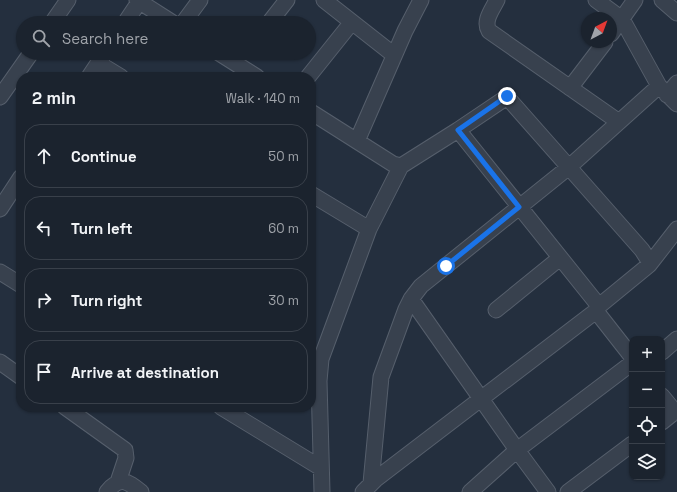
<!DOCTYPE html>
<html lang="en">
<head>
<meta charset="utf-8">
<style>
	:root { --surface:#1b232e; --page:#242b36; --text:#f1f3f6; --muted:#a0a4aa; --line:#39404a }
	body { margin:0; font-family:"Space Grotesk",sans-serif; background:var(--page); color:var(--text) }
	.controls { position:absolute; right:12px; bottom:12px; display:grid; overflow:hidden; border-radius:8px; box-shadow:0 1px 3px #0004 }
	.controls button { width:36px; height:36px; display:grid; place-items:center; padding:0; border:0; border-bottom:1px solid var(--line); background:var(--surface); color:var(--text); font:20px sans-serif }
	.compass { position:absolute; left:581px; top:12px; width:36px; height:36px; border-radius:50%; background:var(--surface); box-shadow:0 1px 3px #0004; rotate:41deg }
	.stop { position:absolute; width:12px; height:12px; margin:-9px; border:3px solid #1a73e8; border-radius:50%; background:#fff }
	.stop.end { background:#1a73e8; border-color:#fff; box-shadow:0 1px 4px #0008 }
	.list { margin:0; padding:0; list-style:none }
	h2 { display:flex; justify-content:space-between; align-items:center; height:52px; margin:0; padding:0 16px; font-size:17px }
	h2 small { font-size:13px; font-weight:400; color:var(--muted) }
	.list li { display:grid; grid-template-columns:26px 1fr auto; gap:12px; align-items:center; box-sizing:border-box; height:64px; margin:0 8px 8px; padding:0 8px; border:1px solid var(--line); border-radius:16px }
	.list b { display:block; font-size:15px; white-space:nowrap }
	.list em { font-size:13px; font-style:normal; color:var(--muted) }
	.icon { flex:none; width:22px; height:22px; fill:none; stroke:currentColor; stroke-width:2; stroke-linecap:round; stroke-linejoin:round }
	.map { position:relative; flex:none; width:677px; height:492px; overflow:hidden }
	.search { position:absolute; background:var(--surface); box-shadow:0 1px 3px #0004; left:16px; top:16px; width:300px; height:44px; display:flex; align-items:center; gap:10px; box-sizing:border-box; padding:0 14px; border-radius:22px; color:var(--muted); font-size:15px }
	.panel { position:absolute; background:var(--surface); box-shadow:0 1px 3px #0004; left:16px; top:72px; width:300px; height:340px; border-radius:16px }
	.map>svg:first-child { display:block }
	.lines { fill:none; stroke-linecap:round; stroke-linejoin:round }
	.minor-casing { stroke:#565f6c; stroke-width:17 }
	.minor { stroke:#38414e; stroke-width:15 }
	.route { stroke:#1a73e8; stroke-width:5 }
</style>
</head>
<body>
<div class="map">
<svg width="677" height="492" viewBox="0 0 677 492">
	<rect width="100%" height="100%" fill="#242f3e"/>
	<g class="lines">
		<defs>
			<path id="minor" d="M 137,0 L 173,23
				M 324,0 L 394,55
				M 497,0 C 492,10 483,21 489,31 L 619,122
				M 596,0 L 622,19 L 659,86 L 677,104
				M 662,0 L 677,13
				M 52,23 L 68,0
				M 125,23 L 139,2
				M 183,23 L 200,0
				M 269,23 L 287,0
				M 611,34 L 635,0
				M 219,53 L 257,77
				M 98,63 L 121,77
				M 89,77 L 105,53
				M 308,77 L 352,22
				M 570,88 L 605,42
				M 667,95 L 677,83
				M 0,97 L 31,53
				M 311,112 L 393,164 L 401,166 L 458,130 L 507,97 L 642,250 L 649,261 L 649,265 L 599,306 L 596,311 L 632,357
				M 458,130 L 599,306
				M 357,141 L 405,31 L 421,0
				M 311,194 L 369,229
				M 0,209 L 21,177
				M 649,265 L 677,229
				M 0,272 L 21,285
				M 411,299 L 517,450 L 470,492
				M 496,310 L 560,258
				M 662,352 L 677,339
				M 0,362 L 21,377
				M 662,396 L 675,412
				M 65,407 L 125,450 L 126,458 L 118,482
				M 221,407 L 321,468
				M 662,422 L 677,410
				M 371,483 L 381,377 L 406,309 L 411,299 L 421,286 L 569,167 L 659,86
				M 107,492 C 120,475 127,481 141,492
				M 322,492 L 319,381 L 321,359 L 369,229 L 401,166
				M 363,492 L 376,479 L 596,311
				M 548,492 L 517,450 L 632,363
				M 568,492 L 632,444"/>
		</defs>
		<use href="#minor" class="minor-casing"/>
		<use href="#minor" class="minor"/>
	</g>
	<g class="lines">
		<path class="route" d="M 446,266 L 519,207 L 458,130 L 507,96"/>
	</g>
</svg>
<div class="controls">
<button>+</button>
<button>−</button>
<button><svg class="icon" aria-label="locate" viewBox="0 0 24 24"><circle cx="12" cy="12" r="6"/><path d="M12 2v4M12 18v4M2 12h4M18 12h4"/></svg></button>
<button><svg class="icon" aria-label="layers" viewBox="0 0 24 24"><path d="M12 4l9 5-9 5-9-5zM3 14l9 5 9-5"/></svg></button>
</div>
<svg class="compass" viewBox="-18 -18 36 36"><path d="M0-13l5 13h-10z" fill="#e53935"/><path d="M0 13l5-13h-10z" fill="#a0a4aa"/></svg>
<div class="stop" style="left:446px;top:266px"></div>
<div class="stop end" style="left:507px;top:96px"></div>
<div class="search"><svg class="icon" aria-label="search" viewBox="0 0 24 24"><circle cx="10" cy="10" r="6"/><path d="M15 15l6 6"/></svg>Search here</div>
<section class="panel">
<h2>2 min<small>Walk · 140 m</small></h2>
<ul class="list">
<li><svg class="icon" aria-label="ahead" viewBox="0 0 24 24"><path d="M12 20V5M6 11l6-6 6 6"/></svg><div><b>Continue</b></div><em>50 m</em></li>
<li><svg class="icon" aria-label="left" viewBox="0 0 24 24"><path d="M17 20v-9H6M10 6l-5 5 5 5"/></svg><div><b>Turn left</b></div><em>60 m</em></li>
<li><svg class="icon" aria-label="right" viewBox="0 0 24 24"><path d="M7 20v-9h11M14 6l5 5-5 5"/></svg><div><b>Turn right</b></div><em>30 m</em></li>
<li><svg class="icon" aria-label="arrive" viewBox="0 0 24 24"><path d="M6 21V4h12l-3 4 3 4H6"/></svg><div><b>Arrive at destination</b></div></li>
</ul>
</section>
</div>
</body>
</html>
